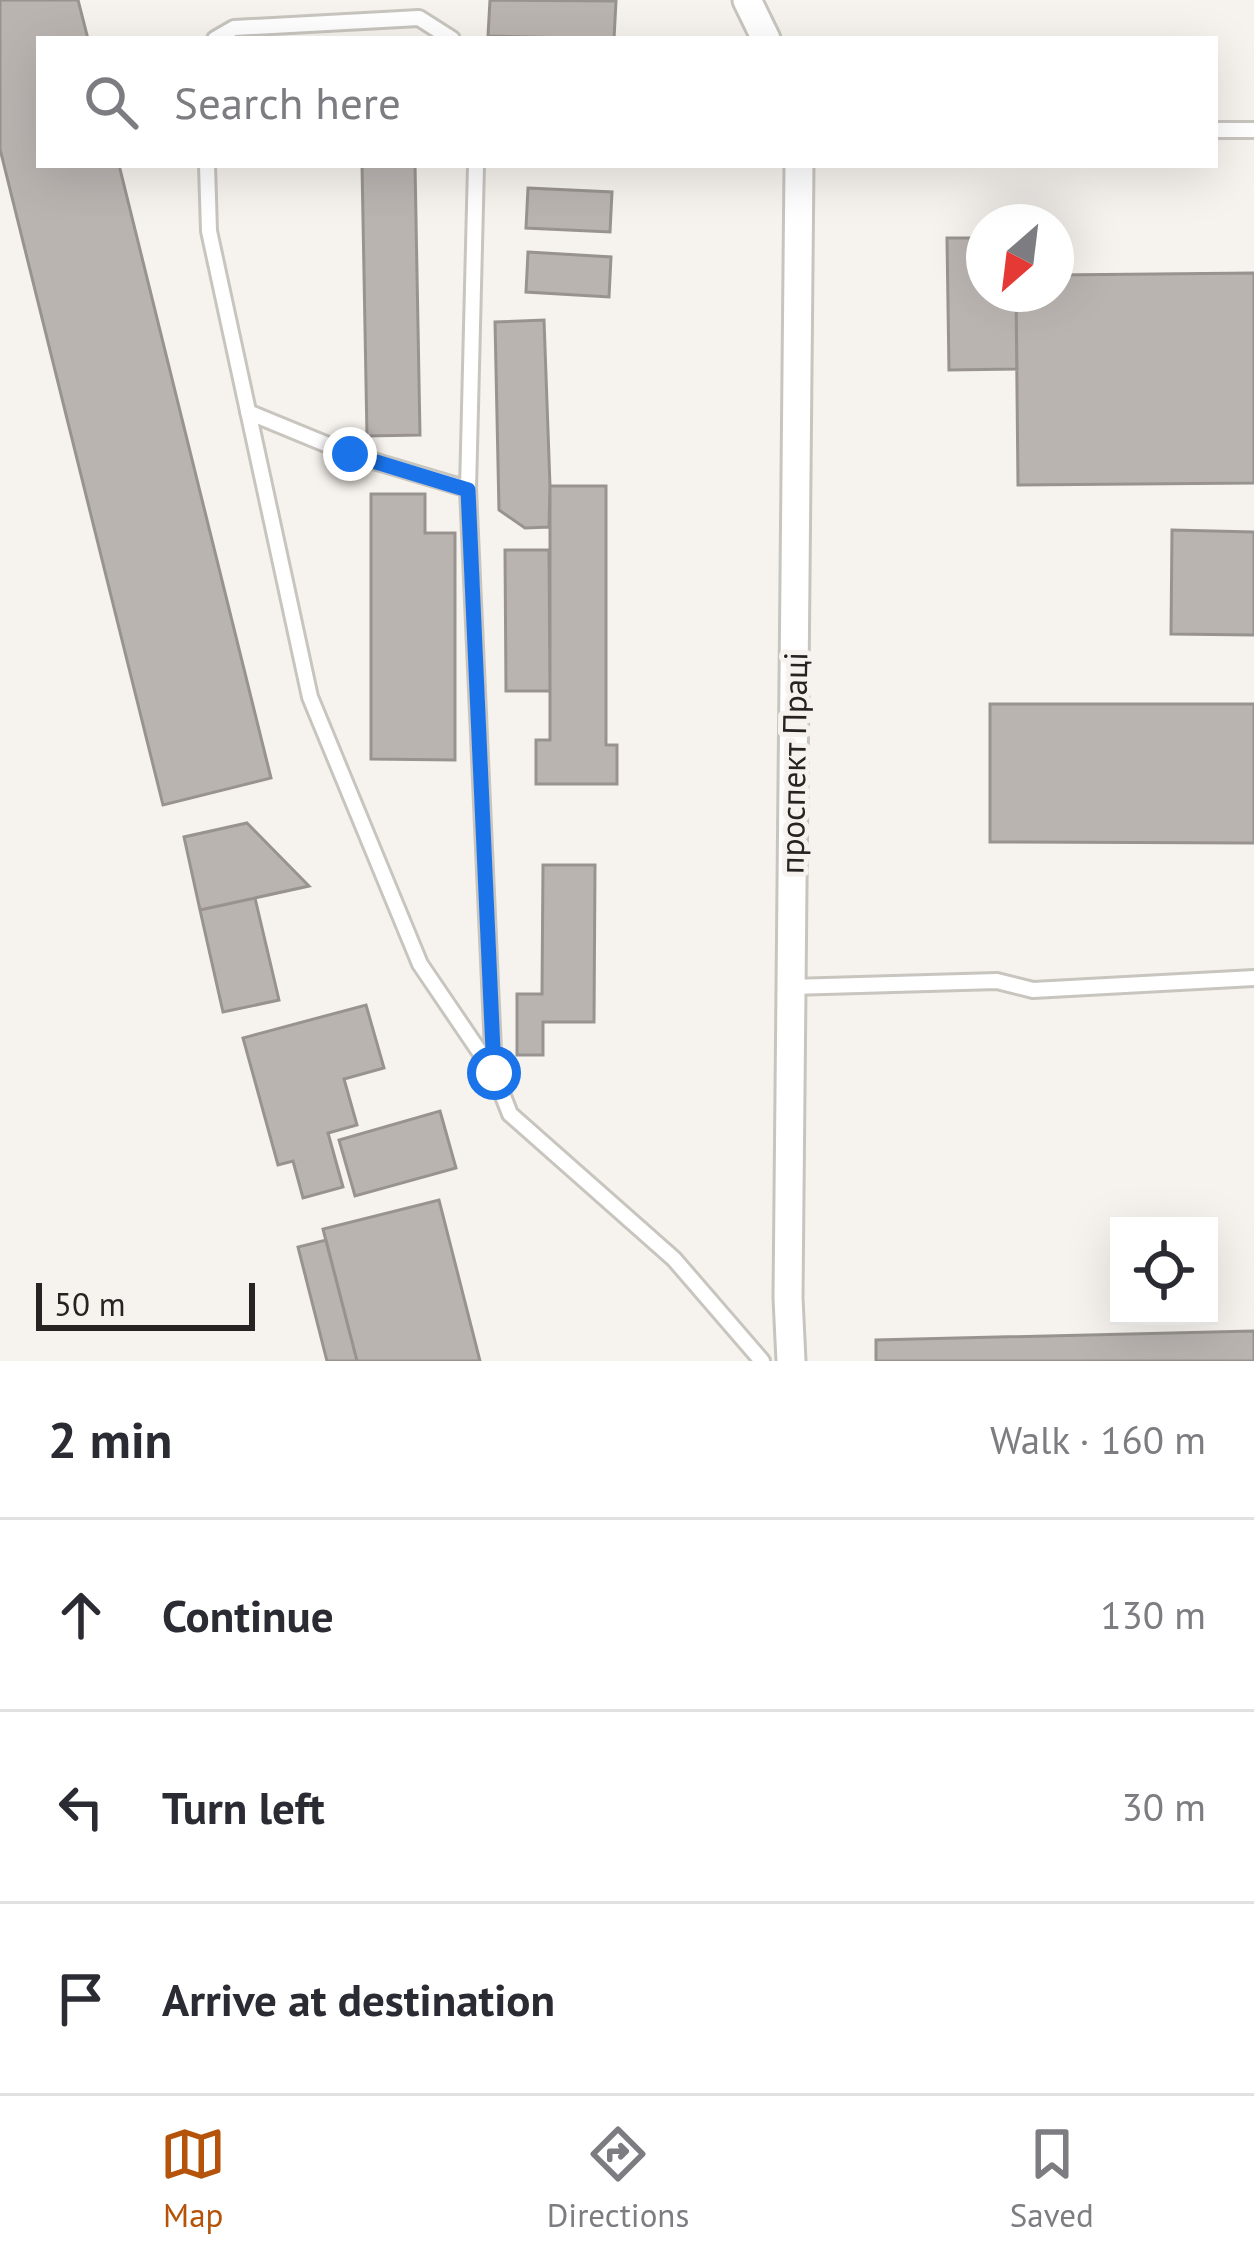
<!DOCTYPE html>
<html lang="en">
<head>
<meta charset="utf-8">
<style>
	:root { --surface:#fff; --page:#f7f7f7; --text:#2b2b33; --muted:#7c7c81; --line:#e1e1e2; --accent:#b45309 }
	body { margin:0; font-family:"PT Sans",sans-serif; background:var(--page); color:var(--text) }
	.controls { position:absolute; right:36px; bottom:36px; display:grid; overflow:hidden; border-radius:0px; box-shadow:0 12px 48px #0002 }
	.controls button { width:108px; height:108px; display:grid; place-items:center; padding:0; border:0; border-bottom:3px solid var(--line); background:var(--surface); color:var(--text); font:60px sans-serif }
	.compass { position:absolute; left:966px; top:204px; width:108px; height:108px; border-radius:50%; background:var(--surface); box-shadow:0 12px 48px #0002; rotate:208deg }
	.scale { position:absolute; left:36px; bottom:30px; width:219px; box-sizing:border-box; padding-left:12px; border:6px solid #252422; border-top:0; font-size:33px; line-height:42px; white-space:nowrap; color:#252422; -webkit-text-stroke:9px #f6f2ed; paint-order:stroke }
	.stop { position:absolute; width:36px; height:36px; margin:-27px; border:9px solid #1a73e8; border-radius:50%; background:#fff }
	.stop.end { background:#1a73e8; border-color:#fff; box-shadow:0 3px 12px #0008 }
	.list { margin:0; padding:0; list-style:none }
	h2 { display:flex; justify-content:space-between; align-items:center; height:156px; margin:0; padding:0 48px; font-size:51px }
	h2 small { font-size:39px; font-weight:400; color:var(--muted) }
	.list li { display:grid; grid-template-columns:78px 1fr auto; gap:36px; align-items:center; box-sizing:border-box; height:192px; padding:0 48px; border-top:3px solid var(--line) }
	.list b { display:block; font-size:45px; white-space:nowrap }
	.list em { font-size:39px; font-style:normal; color:var(--muted) }
	.icon { flex:none; width:66px; height:66px; fill:none; stroke:currentColor; stroke-width:2; stroke-linecap:round; stroke-linejoin:round }
	.map { position:relative; flex:none; width:1254px; height:1361px; overflow:hidden }
	.search { position:absolute; background:var(--surface); box-shadow:0 12px 48px #0002; left:36px; right:36px; top:36px; height:132px; display:flex; align-items:center; gap:30px; box-sizing:border-box; padding:0 42px; border-radius:0px; color:var(--muted); font-size:45px }
	.sheet { height:732px; background:var(--surface) }
	nav { display:flex; justify-content:space-around; align-items:center; box-sizing:border-box; height:168px; border-top:3px solid var(--line); background:var(--surface); font-size:33px; color:var(--muted) }
	nav a { display:grid; justify-items:center; gap:6px }
	nav .on { color:var(--accent) }
	.map>svg:first-child { display:block }
	.building { fill:#bab4b1; stroke:#999390; stroke-width:3 }
	.lines { fill:none; stroke-linecap:round; stroke-linejoin:round }
	.service-casing { stroke:#c8c5bf; stroke-width:20 }
	.minor-casing { stroke:#c8c5bf; stroke-width:33 }
	.service { stroke:#fff; stroke-width:14 }
	.minor { stroke:#fff; stroke-width:27 }
	.route { stroke:#1a73e8; stroke-width:15 }
	.labels { text-anchor:middle; dominant-baseline:central; stroke-width:10; stroke-linejoin:round; paint-order:stroke }
	.street-label { font-size:33px; fill:#252422; stroke:#f6f2ed }
</style>
</head>
<body>
<div class="map">
<svg width="1254" height="1361" viewBox="0 0 1254 1361">
	<rect width="100%" height="100%" fill="#f6f2ed"/>
	<path class="building" d="M 0,0 L 78,0 L 88,39 L 39,39 L 39,165 L 119,165 L 271,778 L 163,805 L 0,149 Z
		M 490,0 L 616,1 L 614,39 L 488,36 Z
		M 362,165 L 415,165 L 420,435 L 367,436 Z
		M 528,188 L 612,192 L 610,232 L 526,228 Z
		M 947,238 L 984,238 L 984,294 L 1016,294 L 1017,369 L 949,370 Z
		M 528,252 L 611,257 L 609,297 L 526,292 Z
		M 1254,273 L 1254,483 L 1018,485 L 1016,294 L 1056,294 L 1056,275 Z
		M 544,320 L 550,486 L 549,527 L 525,528 L 499,510 L 495,322 Z
		M 550,486 L 606,486 L 606,745 L 617,745 L 617,784 L 536,784 L 536,740 L 550,740 Z
		M 371,494 L 425,494 L 425,533 L 455,533 L 455,760 L 371,759 Z
		M 1172,530 L 1254,532 L 1254,635 L 1171,634 Z
		M 505,550 L 549,550 L 550,691 L 506,691 Z
		M 990,704 L 1254,704 L 1254,843 L 990,842 Z
		M 247,823 L 309,886 L 200,910 L 184,837 Z
		M 543,865 L 595,865 L 594,1022 L 543,1022 L 543,1055 L 517,1055 L 517,994 L 542,994 Z
		M 255,898 L 279,1000 L 223,1012 L 200,910 Z
		M 366,1005 L 384,1068 L 344,1079 L 357,1125 L 328,1133 L 343,1187 L 303,1198 L 293,1161 L 278,1165 L 243,1038 Z
		M 440,1111 L 456,1168 L 355,1196 L 339,1140 Z
		M 439,1200 L 480,1361 L 357,1361 L 323,1229 Z
		M 326,1240 L 357,1361 L 327,1361 L 298,1247 Z
		M 1254,1331 L 1254,1361 L 876,1361 L 876,1340 Z"/>
	<g class="lines">
		<defs>
			<path id="service" d="M 215,39 L 234,28 L 419,18 L 452,39
				M 1215,130 L 1254,130
				M 207,165 L 209,231 L 310,697 L 420,964 L 494,1073 L 510,1114 L 674,1259 L 762,1361
				M 476,165 L 468,489 L 494,1073
				M 248,412 L 350,454 L 468,489
				M 791,987 L 997,981 L 1033,990 L 1254,978"/>
			<path id="minor" d="M 747,0 L 766,39
				M 791,1361 L 788,1298 L 799,165"/>
		</defs>
		<use href="#service" class="service-casing"/>
		<use href="#minor" class="minor-casing"/>
		<use href="#service" class="service"/>
		<use href="#minor" class="minor"/>
	</g>
	<g class="lines">
		<path class="route" d="M 350,454 L 468,490 L 494,1073"/>
	</g>
	<g class="labels">
		<g class="street-label">
			<text transform="translate(793 763) rotate(-89)">проспект Праці</text>
		</g>
	</g>
</svg>
<div class="controls">
<button><svg class="icon" aria-label="locate" viewBox="0 0 24 24"><circle cx="12" cy="12" r="6"/><path d="M12 2v4M12 18v4M2 12h4M18 12h4"/></svg></button>
</div>
<svg class="compass" viewBox="-18 -18 36 36"><path d="M0-13l5 13h-10z" fill="#e53935"/><path d="M0 13l5-13h-10z" fill="#7c7c81"/></svg>
<div class="scale">50 m</div>
<div class="stop" style="left:494px;top:1073px"></div>
<div class="stop end" style="left:350px;top:454px"></div>
<div class="search"><svg class="icon" aria-label="search" viewBox="0 0 24 24"><circle cx="10" cy="10" r="6"/><path d="M15 15l6 6"/></svg>Search here</div>
</div>
<section class="sheet">
<h2>2 min<small>Walk · 160 m</small></h2>
<ul class="list">
<li><svg class="icon" aria-label="ahead" viewBox="0 0 24 24"><path d="M12 20V5M6 11l6-6 6 6"/></svg><div><b>Continue</b></div><em>130 m</em></li>
<li><svg class="icon" aria-label="left" viewBox="0 0 24 24"><path d="M17 20v-9H6M10 6l-5 5 5 5"/></svg><div><b>Turn left</b></div><em>30 m</em></li>
<li><svg class="icon" aria-label="arrive" viewBox="0 0 24 24"><path d="M6 21V4h12l-3 4 3 4H6"/></svg><div><b>Arrive at destination</b></div></li>
</ul>
</section>
<nav>
<a class="on"><svg class="icon" aria-label="map" viewBox="0 0 24 24"><path d="M3 6l6-2 6 2 6-2v14l-6 2-6-2-6 2zM9 4v14M15 6v14"/></svg>Map</a>
<a><svg class="icon" aria-label="directions" viewBox="0 0 24 24"><path d="M12 3l9 9-9 9-9-9zM9 14v-3h6M13 9l2 2-2 2"/></svg>Directions</a>
<a><svg class="icon" aria-label="saved" viewBox="0 0 24 24"><path d="M7 4h10v16l-5-4-5 4z"/></svg>Saved</a>
</nav>
</body>
</html>
